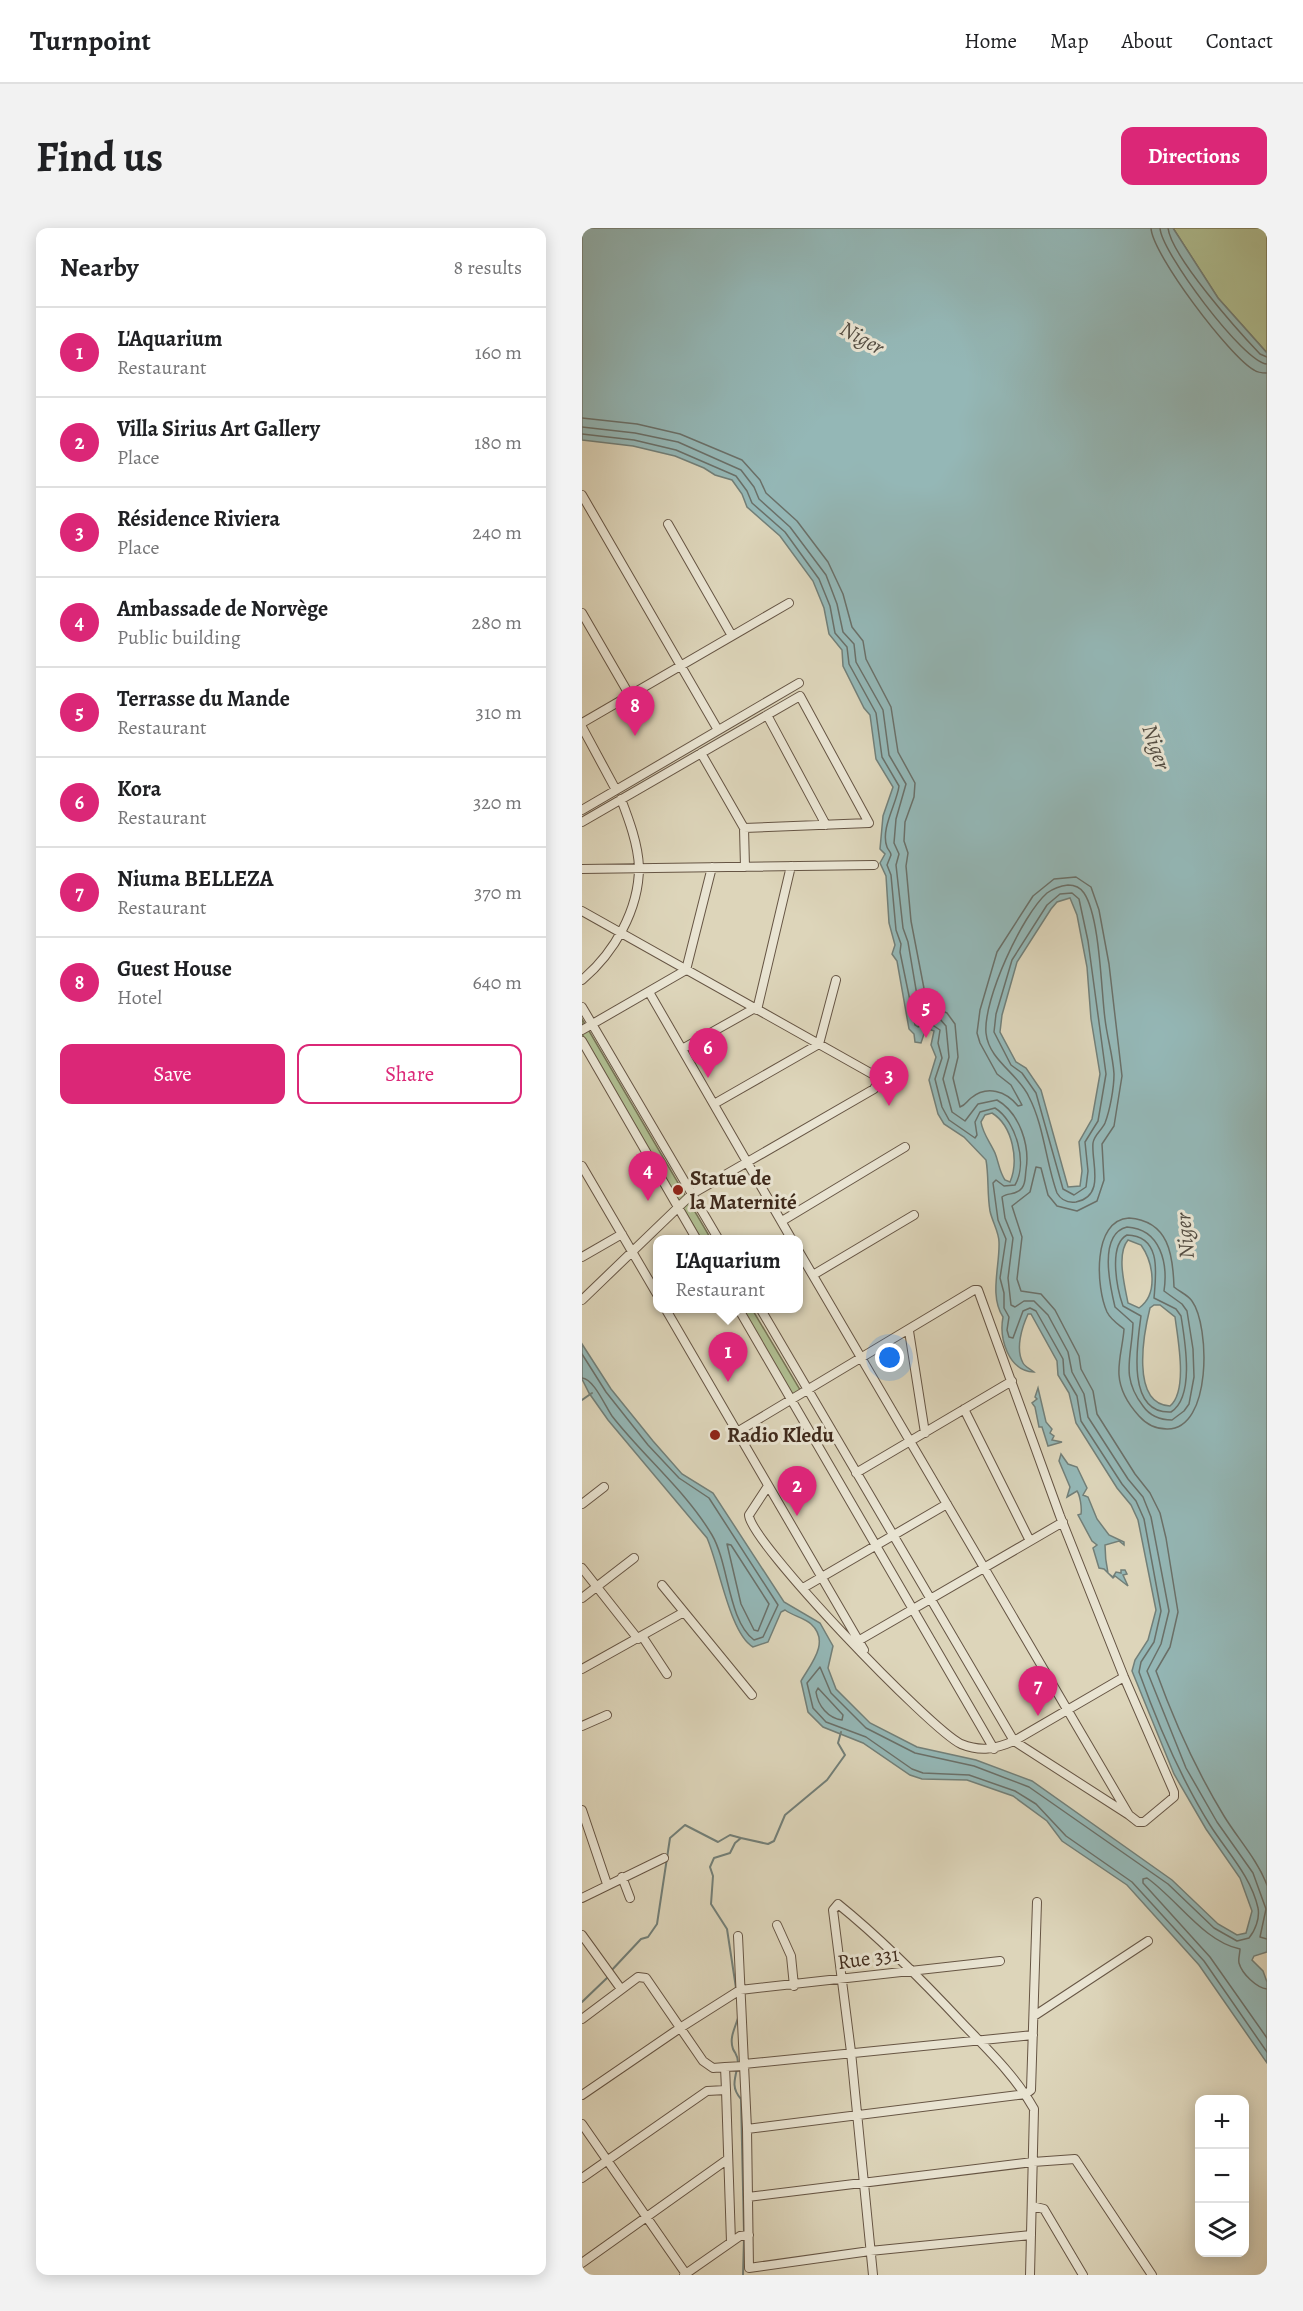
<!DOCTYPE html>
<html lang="en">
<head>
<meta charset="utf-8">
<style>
	:root { --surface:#fff; --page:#f2f2f2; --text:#202124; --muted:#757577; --line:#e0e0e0; --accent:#db2777 }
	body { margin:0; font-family:Alegreya,serif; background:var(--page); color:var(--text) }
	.controls { position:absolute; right:18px; bottom:18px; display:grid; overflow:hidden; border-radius:12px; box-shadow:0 3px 15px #0003 }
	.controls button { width:54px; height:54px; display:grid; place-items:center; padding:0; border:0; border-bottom:2px solid var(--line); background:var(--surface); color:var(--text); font:30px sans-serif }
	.you { position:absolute; left:308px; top:1130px; width:21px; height:21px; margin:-15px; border:4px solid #fff; border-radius:50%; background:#1a73e8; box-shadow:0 0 0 9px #1a73e833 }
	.badge { display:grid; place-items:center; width:39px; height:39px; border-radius:50%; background:var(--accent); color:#fff; font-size:20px; font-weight:700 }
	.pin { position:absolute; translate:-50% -50px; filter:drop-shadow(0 2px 3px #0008) }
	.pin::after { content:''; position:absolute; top:32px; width:21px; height:18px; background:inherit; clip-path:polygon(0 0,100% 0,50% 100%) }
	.popup { position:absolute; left:71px; top:1007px; width:150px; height:78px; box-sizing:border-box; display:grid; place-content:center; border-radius:12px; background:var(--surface); filter:drop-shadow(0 2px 4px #0005); font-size:20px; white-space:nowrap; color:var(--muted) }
	.popup b { font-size:22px; color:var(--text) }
	.popup::after { content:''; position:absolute; left:50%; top:100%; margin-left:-12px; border:12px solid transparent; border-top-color:var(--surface) }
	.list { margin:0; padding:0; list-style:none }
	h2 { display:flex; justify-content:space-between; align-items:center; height:78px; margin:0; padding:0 24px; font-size:26px }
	h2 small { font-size:20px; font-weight:400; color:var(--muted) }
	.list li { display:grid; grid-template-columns:39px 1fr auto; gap:18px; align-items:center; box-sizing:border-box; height:90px; padding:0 24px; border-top:2px solid var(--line) }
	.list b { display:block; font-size:22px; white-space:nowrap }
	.list p { margin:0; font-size:20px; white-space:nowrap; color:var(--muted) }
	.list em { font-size:20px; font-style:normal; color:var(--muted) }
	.actions { display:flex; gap:12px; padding:18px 24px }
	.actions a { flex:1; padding:14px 0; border:2px solid var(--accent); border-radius:12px; text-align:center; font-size:21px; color:var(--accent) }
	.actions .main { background:var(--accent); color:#fff }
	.icon { flex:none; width:33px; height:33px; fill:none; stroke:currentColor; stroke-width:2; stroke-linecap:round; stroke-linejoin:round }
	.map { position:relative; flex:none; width:685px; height:2047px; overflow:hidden; border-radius:12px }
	header { display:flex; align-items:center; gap:36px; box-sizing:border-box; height:84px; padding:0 30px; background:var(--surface); border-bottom:2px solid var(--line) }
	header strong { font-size:28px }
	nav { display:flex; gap:33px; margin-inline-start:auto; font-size:21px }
	.intro { display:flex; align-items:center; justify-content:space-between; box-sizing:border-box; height:144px; padding:0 36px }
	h1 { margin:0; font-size:42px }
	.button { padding:15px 27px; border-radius:12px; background:var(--accent); color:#fff; font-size:21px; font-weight:700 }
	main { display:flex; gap:36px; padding:0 36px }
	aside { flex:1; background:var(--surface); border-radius:12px; box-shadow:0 3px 15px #0003 }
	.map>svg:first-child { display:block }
	.green { fill:#afbe91; stroke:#777456; stroke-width:1.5 }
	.water { fill:#94b7b6; stroke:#727f78; stroke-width:1.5; fill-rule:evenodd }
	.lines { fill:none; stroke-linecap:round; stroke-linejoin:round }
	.shore { stroke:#6a7069; stroke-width:1.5 }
	.stream { stroke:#727f78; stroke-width:2 }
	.minor-casing { stroke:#654; stroke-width:10 }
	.minor { stroke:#e9e4d2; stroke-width:8 }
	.poi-dot { fill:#8f2418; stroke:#e9e4d2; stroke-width:2 }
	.labels { text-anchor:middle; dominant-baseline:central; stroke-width:6; stroke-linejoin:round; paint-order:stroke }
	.poi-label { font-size:21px; font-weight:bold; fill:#3f2a1c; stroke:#e9e4d2; text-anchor:start }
	.street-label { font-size:21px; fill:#3f2a1c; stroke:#e9e4d2 }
	.water-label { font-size:22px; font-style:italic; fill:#544d42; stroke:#e9e4d2 }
</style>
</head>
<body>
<header>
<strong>Turnpoint</strong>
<nav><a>Home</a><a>Map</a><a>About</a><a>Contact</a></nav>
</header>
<div class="intro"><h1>Find us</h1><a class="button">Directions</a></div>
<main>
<aside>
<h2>Nearby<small>8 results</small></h2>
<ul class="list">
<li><span class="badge">1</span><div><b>L'Aquarium</b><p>Restaurant</p></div><em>160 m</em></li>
<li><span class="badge">2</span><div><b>Villa Sirius Art Gallery</b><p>Place</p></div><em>180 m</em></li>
<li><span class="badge">3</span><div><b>Résidence Riviera</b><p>Place</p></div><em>240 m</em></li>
<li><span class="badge">4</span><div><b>Ambassade de Norvège</b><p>Public building</p></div><em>280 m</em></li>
<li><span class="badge">5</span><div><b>Terrasse du Mande</b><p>Restaurant</p></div><em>310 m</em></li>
<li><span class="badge">6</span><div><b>Kora</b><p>Restaurant</p></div><em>320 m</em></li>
<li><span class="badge">7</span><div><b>Niuma BELLEZA</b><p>Restaurant</p></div><em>370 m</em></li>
<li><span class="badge">8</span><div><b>Guest House</b><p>Hotel</p></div><em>640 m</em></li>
</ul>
<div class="actions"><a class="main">Save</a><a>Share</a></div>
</aside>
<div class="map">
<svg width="685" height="2047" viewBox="0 0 685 2047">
	<rect width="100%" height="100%" fill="#ddd5ba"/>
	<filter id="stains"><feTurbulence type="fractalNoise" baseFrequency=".00333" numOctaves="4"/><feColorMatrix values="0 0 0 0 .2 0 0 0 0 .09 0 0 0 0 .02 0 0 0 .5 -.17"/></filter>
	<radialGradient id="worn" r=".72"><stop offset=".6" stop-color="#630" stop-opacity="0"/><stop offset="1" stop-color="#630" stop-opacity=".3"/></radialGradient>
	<path class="green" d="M 591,0 L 685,0 L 685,125 L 636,70 Z
		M 0,791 L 129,1011 L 119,1011 L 0,806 Z
		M 159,1081 L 170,1081 L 220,1165 L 212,1171 Z"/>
	<path class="water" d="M 0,0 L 591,0 L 636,70 L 685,125 L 685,1724 L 672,1728 L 670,1732 L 681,1743 L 685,1754 L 685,1835 L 617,1737 L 545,1657 L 480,1613 L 465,1593 L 431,1568 L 385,1552 L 340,1551 L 328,1547 L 281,1515 L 241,1499 L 226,1484 L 219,1453 C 228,1437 249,1414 229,1396 C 223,1390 211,1388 203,1382 L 199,1384 L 186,1414 L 171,1419 C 148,1406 137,1337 125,1310 L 26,1192 L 7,1165 L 0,1151 L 0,1116 L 29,1161 L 71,1213 L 100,1246 L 131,1265 L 202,1374 L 238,1395 L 251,1418 L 246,1440 L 254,1461 L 288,1495 L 335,1519 L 394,1532 L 450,1553 L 590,1652 L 636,1696 L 655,1707 L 664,1705 L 670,1683 L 658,1650 L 624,1601 L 592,1546 L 550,1443 L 553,1432 L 566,1412 L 574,1382 L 556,1292 L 549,1277 L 535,1260 L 494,1195 L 487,1165 L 476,1147 L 475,1133 L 449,1086 L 446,1086 C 440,1099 433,1121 441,1135 C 443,1139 449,1141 452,1144 C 426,1143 417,1110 421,1089 C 407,1068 418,1038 417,1014 C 417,1004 410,993 408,983 C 405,966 407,949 404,932 L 382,909 L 362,896 L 356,886 L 347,852 L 354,829 L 349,817 L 352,803 L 344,800 L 339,815 L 333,814 L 332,806 L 327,801 L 315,733 L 310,726 L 313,717 L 307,695 L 304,648 L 298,635 L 303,626 L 298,621 L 301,588 L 311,559 L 294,531 L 288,487 L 282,480 L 261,438 L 260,422 L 247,406 L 242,380 L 231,353 L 198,308 L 165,279 L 160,266 L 150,252 L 133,247 L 122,240 L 93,228 L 51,218 L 0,212 ZM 488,670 L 495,687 L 505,739 L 509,791 L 518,846 L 510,891 L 497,914 L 500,943 L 498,958 L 486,959 L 459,862 L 444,840 L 434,834 L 418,804 L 420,787 L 435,734 L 469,681 L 475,674 ZM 410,885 C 431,898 437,933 428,954 L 423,952 C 417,943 417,935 413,925 C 408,914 401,906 399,894 L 403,887 ZM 546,1012 L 559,1017 C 571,1034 577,1066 557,1080 L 546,1075 C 543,1059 534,1026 546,1012 ZM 572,1077 L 578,1077 L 593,1089 C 596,1112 606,1163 588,1178 C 548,1176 562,1104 568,1080 Z
		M 456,1160 L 464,1194 L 470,1201 L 468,1205 L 472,1208 L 470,1212 L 480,1214 L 466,1218 L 460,1199 L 457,1199 L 453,1179 L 450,1175 L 455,1171 L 453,1169 Z
		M 479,1226 L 486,1236 L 495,1239 L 505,1260 L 501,1267 L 506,1269 L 515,1291 L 527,1307 L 542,1314 L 542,1317 L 537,1313 L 523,1317 C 523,1327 524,1336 526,1345 L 531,1349 L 534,1344 L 539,1345 L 539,1342 L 543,1342 L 545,1346 L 541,1347 L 546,1358 L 533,1348 L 531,1350 L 522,1341 L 517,1340 L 511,1320 L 515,1317 L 510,1313 L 496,1287 L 499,1286 C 500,1280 498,1267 495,1263 L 485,1269 L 488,1259 L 477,1233 Z"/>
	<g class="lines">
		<path class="shore" d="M 569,0 C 570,26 648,129 672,142 C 676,145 680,145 685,145
			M 578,0 C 579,24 662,135 685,136
			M 586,0 C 589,28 657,104 678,126 L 685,129
			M 0,190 L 55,196 L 98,206 L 160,232 L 178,252 L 184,265 L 215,293 L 246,334 L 261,366 L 270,399 L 281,413 L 284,431 L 309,479 L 316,524 L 333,555 L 332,569 L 323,594 L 322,613 L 326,625 L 324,638 L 329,693 L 345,776 L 365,785 L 373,796 L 376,829 L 371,850 L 378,879 C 384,877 384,874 389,870 C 405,857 424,863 436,878 L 440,877 L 429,857 L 415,846 L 398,815 L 395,805 L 398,782 L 415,724 L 451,668 L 472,651 L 494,649 L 509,659 L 517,682 L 527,736 L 540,848 L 532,898 L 520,916 L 522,952 L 515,973 L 495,983 L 475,978 L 466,967 L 459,940 L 454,939 L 448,964 L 430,978 L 440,1009 L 435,1051 L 439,1063 L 459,1066 L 473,1082 L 497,1128 L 499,1141 L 511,1163 L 515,1186 L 553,1246 L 568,1265 L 578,1285 L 584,1310 L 596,1384 L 588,1419 L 574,1443 C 592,1493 614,1542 642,1588 C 656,1611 675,1631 685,1657
			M 0,199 L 53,205 L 96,214 L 159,242 L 172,259 L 177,271 L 208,299 L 244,347 L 255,376 L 261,404 L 272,416 L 274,434 L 301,482 L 307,527 L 324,556 L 314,591 L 312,615 L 317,626 L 314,637 L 321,700 L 326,714 L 338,785 L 357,790 L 364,798 L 367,829 L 361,851 L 370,884 L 383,893 L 396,876 L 415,872 C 438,885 448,918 444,942 C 443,948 444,955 440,960 C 434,968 426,964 420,969 L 423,990 L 431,1010 L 426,1050 L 429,1077 L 433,1079 L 442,1073 L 452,1073 L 466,1087 L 486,1124 L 490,1144 L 502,1166 L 506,1189 L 546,1251 L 561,1269 L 569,1289 L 587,1383 L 579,1416 L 565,1443 L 604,1540 L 635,1594 L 671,1645 L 684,1681 L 678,1709 L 685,1711
			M 0,206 L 52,212 L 94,222 L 154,248 L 165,263 L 170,275 L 203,304 L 237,351 L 248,378 L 253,405 L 265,419 L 267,436 L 294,485 L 300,529 L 317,558 C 315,575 298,601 305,619 C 306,622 309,624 309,627 L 305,637 L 309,647 L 314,702 L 319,716 L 318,724 L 333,797 L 336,799 L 346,794 L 358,802 L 356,815 L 360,830 L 353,851 L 360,879 L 367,892 L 393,910 L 395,907 L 393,894 L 398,884 L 413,880 C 434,893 446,935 433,957 L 422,958 L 414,952 L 411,955 L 416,992 L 424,1011 L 418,1050 L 422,1065 L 422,1080 L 427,1089 L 425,1102 L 427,1109 L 431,1110 L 441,1083 L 448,1080 L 454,1083 L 481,1131 L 482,1146 L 495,1168 L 499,1193 L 540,1256 L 554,1273 L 562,1291 L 579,1383 L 572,1414 L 559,1434 L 557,1444 C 576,1497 598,1549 628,1597 C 645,1624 669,1648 676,1680 C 678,1690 673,1703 667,1710 L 655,1713 L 632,1700 L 586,1656 L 447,1559 L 392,1538 L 333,1525 L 284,1500 L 249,1465 L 238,1439 L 225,1455 L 231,1480 L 244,1494 L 284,1509 L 330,1541 L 341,1545 L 387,1547 L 433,1563 L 454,1576 L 484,1608 L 550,1654 L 622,1733 L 685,1824
			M 486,657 C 493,657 498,659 502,665 C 518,689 519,761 523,791 C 525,809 531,828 532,846 C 532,860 528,882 523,895 C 520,902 512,907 511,915 C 509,934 524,968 494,974 C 486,975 479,972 475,965 C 464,935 462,898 447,869 C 437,846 407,833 404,805 C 401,772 440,687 465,665 C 472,660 478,658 486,657 Z
			M 490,665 L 497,671 L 506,713 L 524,846 L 516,893 L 503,914 L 506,943 L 504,959 L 492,967 L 481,961 L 454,865 L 440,845 L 429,837 L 412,804 L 414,786 L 430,732 L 465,677 L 478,666 Z
			M 547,990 C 587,993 591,1027 592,1059 C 598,1064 606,1067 610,1073 C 628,1098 630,1202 585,1201 C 574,1201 564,1196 557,1188 C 547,1177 538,1162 537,1147 C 536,1131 541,1117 542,1101 C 536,1096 529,1092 525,1084 C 514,1060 510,992 547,990 Z
			M 545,999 C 579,1001 586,1036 582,1063 L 600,1076 L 605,1083 L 611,1121 L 612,1149 L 607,1176 L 602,1183 L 590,1192 C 578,1192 568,1188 561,1178 C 538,1148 550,1129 551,1095 L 533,1079 C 528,1058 516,1006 545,999 Z
			M 545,1007 C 580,1008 574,1046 572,1070 L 594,1081 L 599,1088 C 603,1113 613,1169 589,1184 C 544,1186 555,1116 559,1088 L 541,1078 C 535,1061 526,1017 545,1007 Z
			M 0,1126 L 24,1164 L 66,1217 L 97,1250 L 127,1270 L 196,1377 L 181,1409 L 172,1412 C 146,1393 147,1336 130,1307 C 104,1263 61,1228 30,1188 C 23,1178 12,1151 0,1150
			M 145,1316 L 149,1317 L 187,1376 L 176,1403 L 172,1402 L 159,1376 Z
			M 236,1460 L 261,1487 L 260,1492 C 246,1490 236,1478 234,1464 Z
			M 685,1761 C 675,1760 660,1746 657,1735 C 656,1731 658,1725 658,1721 C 622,1714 595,1671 565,1650 L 561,1651 L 561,1655 L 628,1729 L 685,1810"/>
		<path class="stream" d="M 0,1172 L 10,1165
			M 28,1744 L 59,1711 L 66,1709 L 75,1696 L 88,1610 L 103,1597 L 136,1614 L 148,1607 L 159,1610
			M 154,1760 L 145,1701 L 129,1676 L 131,1648 L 128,1639 L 132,1630 L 148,1625 L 153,1615 L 159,1610 L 186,1616 L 192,1613 L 203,1587 L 245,1552 L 263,1527 L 256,1515 L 259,1504
			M 0,1774 L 26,1749
			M 156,1790 C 153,1800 147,1810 151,1821 C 154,1827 156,1827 156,1835
			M 155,1841 C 152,1853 150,1861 159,1871 L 162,2005
			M 161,2047 L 162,2011"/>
		<defs>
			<path id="minor" d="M 0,267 L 136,502
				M 86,296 L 150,408
				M 0,385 L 48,468
				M 185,487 L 244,597
				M 0,495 L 207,375
				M 0,499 L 34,562
				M 119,525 L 162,600 L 163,639
				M 0,582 L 217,455
				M 0,594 L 218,468 L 287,595 L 162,600
				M 0,641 L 292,637
				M 0,683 L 292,847 L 296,854 L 292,861 L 110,966 L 0,1072
				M 0,752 C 32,725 57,682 57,639 C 56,616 47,592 39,571
				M 67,764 L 210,1012
				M 0,779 L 137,1012
				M 175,782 L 209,638
				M 0,802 L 104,742 L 130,639
				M 0,813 L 115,1012
				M 100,821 L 173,780
				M 132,876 L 237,816 L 254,752
				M 0,938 L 76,1068
				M 200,993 L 323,919
				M 0,1029 L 40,1006
				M 231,1047 L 332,987
				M 83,1080 L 282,1422
				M 156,1080 L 412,1521
				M 178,1080 L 432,1513 L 547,1587 L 216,1022
				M 327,1103 L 343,1205
				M 382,1181 L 448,1313
				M 155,1204 L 392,1062 L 396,1062 L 478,1288 L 542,1449 L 592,1564 L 592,1569 L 562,1594 L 556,1594 L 547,1587
				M 274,1245 L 430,1153
				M 186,1258 L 167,1287 C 167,1313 349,1502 379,1516 C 399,1524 413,1521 432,1513 L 542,1449
				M 0,1276 L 22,1259
				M 0,1340 L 56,1411
				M 80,1357 L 170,1467
				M 221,1360 L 365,1276
				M 0,1370 L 52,1330
				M 60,1408 L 85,1446
				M 276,1413 L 481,1294
				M 0,1441 L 102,1384
				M 0,1498 L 25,1487
				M 0,1582 L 25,1656
				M 40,1649 L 48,1670
				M 0,1670 L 82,1630
				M 195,1697 L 209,1728 L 212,1758
				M 0,1707 L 39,1761
				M 156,1708 L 165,1901 L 167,2040 L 288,2023 L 449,2007
				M 452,1788 L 566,1713
				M 0,1791 L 56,1749 L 64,1750 L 121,1833 L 131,1840 L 143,1839 L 144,1862
				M 162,1836 L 451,1807
				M 143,1839 L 162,1838
				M 0,1867 L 98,1800 L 158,1762 L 418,1733
				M 0,1896 L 104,2046
				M 165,1901 L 444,1866 L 449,1862 L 455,1674
				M 0,1950 L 125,1863 L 144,1862 L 149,2014
				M 166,1969 L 451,1934 L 493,1931 L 570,2047
				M 450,1978 L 462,1981 L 501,2047
				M 0,2035 L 146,1931
				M 102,2047 L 158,2008 L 167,2007
				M 291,2047 L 269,1824 L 251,1682 L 256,1676 C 302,1713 342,1754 382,1797 C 408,1824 434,1849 452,1881 L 448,2047"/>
		</defs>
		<use href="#minor" class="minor-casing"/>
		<use href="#minor" class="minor"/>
	</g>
	<g class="poi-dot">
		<circle cx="96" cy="962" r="6"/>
		<circle cx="133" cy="1207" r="6"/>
	</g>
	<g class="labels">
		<g class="poi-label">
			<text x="108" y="950">Statue de<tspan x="108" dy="24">la Maternité</tspan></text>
			<text x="145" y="1207">Radio Kledu</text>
		</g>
		<g class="street-label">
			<text transform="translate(286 1730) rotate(-8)">Rue 331</text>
		</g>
		<g class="water-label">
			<text transform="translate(280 110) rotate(29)">Niger</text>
			<text transform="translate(574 519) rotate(71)">Niger</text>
			<text transform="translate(603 1008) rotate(-95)">Niger</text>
		</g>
	</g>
	<rect width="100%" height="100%" filter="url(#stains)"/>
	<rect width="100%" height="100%" fill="url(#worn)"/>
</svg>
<div class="controls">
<button>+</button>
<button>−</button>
<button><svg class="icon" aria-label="layers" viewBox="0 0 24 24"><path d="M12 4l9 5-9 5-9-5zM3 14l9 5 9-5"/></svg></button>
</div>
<div class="you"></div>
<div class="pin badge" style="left:146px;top:1154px">1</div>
<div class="popup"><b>L'Aquarium</b>Restaurant</div>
<div class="pin badge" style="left:215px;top:1288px">2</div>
<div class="pin badge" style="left:307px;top:878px">3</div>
<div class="pin badge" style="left:66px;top:973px">4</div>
<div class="pin badge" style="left:344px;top:810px">5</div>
<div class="pin badge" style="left:126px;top:850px">6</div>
<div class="pin badge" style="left:456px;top:1488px">7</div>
<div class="pin badge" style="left:53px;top:508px">8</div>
</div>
</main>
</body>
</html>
